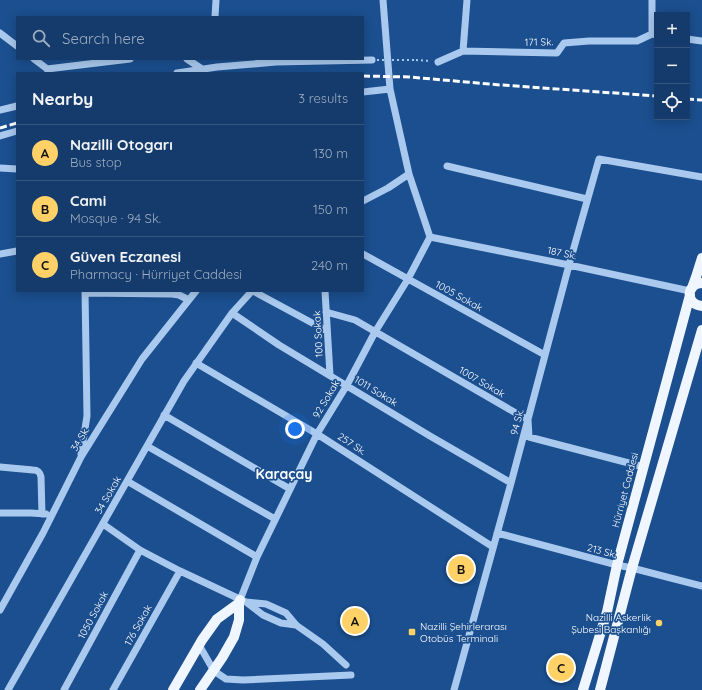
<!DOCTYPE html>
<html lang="en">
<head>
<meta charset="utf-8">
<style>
	:root { --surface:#143b6b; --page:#214673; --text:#f1f3f6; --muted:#9dadc1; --line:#33557e; --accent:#ffd166 }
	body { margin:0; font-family:Quicksand,sans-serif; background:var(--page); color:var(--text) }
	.controls { position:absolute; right:12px; top:12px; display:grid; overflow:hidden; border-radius:0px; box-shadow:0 2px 10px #0003 }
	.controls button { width:36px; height:36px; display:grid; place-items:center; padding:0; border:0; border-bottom:1px solid var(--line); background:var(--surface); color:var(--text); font:20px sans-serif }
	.you { position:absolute; left:295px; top:429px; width:14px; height:14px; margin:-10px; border:3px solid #fff; border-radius:50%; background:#1a73e8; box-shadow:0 0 0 6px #1a73e833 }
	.badge { display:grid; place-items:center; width:26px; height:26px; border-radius:50%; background:var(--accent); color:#111; font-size:13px; font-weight:700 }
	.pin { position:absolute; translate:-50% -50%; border:2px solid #fff; box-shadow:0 1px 4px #0006 }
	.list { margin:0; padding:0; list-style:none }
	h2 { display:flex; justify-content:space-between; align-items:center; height:52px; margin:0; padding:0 16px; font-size:17px }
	h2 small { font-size:13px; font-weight:400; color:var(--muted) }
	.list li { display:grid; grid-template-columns:26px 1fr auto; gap:12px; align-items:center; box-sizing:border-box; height:56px; padding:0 16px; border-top:1px solid var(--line) }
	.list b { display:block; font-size:15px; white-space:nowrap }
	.list p { margin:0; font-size:13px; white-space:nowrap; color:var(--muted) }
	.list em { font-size:13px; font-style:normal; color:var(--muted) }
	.icon { flex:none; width:22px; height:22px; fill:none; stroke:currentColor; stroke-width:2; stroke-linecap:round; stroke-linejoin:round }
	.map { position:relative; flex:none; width:702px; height:690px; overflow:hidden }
	.search { position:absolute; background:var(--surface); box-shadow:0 2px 10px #0003; left:16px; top:16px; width:348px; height:44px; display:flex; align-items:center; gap:10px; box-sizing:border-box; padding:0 14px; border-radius:0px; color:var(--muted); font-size:15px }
	.panel { position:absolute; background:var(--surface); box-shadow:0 2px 10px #0003; left:16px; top:72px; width:348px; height:220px; border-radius:0px }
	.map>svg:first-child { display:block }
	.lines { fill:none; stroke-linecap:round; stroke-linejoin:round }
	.path { stroke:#a9c9ee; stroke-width:2; stroke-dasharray:2 3; stroke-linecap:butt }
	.minor { stroke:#a9c9ee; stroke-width:7 }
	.major { stroke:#f0f6ff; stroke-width:10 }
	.rail { stroke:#fff; stroke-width:3; stroke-dasharray:7 3; stroke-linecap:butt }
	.path-bridge { stroke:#a9c9ee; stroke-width:2; stroke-dasharray:2 3; stroke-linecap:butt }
	.poi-dot { fill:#ffd166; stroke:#1b4f8f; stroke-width:1.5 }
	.labels { text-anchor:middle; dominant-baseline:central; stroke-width:3.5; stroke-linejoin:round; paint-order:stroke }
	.street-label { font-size:10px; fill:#fff; stroke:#1b4f8f }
	.poi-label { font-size:10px; fill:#fff; stroke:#1b4f8f; text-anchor:end }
	.district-label { font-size:14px; font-weight:bold; fill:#fff; stroke:#1b4f8f }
</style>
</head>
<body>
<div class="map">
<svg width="702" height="690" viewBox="0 0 702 690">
	<rect width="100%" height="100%" fill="#1b4f8f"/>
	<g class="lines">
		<path class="path" d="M 416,60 L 431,61"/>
		<path class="minor" d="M 383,0 L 390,89 L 409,174 L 430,237
			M 215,17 L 216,0
			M 0,33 L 17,46
			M 652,34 L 652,0
			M 687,39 L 702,41
			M 463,51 L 467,0
			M 34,59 L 50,71
			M 187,59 L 202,69
			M 438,62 L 463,51 L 557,53 L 564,43 L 589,41 L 637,41 L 652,34 L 657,35
			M 47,69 L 130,59
			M 177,73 L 217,67 L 276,62 L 372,60
			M 363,92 L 390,89
			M 0,110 L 17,106
			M 0,136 L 17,131
			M 447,166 L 587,199
			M 0,168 L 17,169
			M 363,201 L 388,188 L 409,174
			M 430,237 L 569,265 L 690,291
			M 0,254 L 17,251
			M 363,254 L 545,355
			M 253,291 L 327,331
			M 325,291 L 330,375
			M 85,293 L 172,294 L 179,295 L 189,300
			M 326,312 L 355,320 L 528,420 L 529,437 L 644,467
			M 232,313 L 279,345 L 430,436 L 511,483
			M 196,363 L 317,434 L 493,547
			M 164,415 L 290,489
			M 147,446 L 275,519
			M 81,454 L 87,416 L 85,291
			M 0,467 L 33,470 C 38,470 40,472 41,477 L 42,514
			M 127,481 L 257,557
			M 0,513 L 31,513 L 46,514
			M 103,524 L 140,550 L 180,571 L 246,602 L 263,615 L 281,623 L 296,625
			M 497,533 L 617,565 L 632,568 L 702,586
			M 240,600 L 257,557 L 317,434 L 347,385 L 375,332 L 408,279 L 430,237
			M 246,602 L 266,604 L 286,613 L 296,625 L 323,644 L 346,665
			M 0,610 L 43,533 L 81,457 L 142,359 L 196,291
			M 199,645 L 214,671 L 226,679 L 243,680 L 351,675
			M 8,690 L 184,381 L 232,313 L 252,291
			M 64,690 L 140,550
			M 113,690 L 180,571
			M 454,690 L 511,483 L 569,265 L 599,159 L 702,177"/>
		<path class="major" d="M 702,283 C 685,284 686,305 702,306
			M 692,288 L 696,277 L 702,258
			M 173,690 L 202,640 L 217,619 L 239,603
			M 200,690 L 222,658 L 234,637 L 239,620 L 239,603 L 240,600
			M 583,690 L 607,612 L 617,565 L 690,295
			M 600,690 L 632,568 L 702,330"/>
		<path class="rail" d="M 363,76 L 409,77 L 501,85 L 657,96
			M 687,99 L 702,100
			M 0,128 L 17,123"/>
		<path class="path-bridge" d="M 372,60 L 416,60"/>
	</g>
	<g class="poi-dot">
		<circle cx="659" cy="623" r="4"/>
		<rect x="408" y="628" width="8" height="8" rx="2"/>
	</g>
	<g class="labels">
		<g class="street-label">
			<text transform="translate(539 42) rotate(-1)">171 Sk.</text>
			<text transform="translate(562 253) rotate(12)">187 Sk.</text>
			<text transform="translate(459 296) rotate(29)">1005 Sokak</text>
			<text transform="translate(318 334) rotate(-93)">100 Sokak</text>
			<text transform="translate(482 382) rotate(30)">1007 Sokak</text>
			<text transform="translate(376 391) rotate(31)">1011 Sokak</text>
			<text transform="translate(326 399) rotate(-59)">92 Sokak</text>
			<text transform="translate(517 422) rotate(-75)">94 Sk.</text>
			<text transform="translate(80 439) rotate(-59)">34 Sk.</text>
			<text transform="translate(352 444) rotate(33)">257 Sk.</text>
			<text transform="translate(625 490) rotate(-75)">Hürriyet Caddesi</text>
			<text transform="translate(108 495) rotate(-60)">34 Sokak</text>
			<text transform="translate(602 551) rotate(15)">213 Sk.</text>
			<text transform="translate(93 615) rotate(-62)">1050 Sokak</text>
			<text transform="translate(138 625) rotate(-61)">176 Sokak</text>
		</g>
		<g class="poi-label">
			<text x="651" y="617">Nazilli Askerlik<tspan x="651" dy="12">Şubesi Başkanlığı</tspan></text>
			<text x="420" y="626" text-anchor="start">Nazilli Şehirlerarası<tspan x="420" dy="12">Otobüs Terminali</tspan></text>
		</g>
		<g class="district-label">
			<text x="284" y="474">Karaçay</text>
		</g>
	</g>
</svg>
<div class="controls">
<button>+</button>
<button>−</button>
<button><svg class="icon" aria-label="locate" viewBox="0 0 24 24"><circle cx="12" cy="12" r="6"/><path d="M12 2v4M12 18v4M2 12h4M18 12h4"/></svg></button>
</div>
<div class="you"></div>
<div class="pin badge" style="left:355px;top:621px">A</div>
<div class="pin badge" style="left:461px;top:569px">B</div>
<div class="pin badge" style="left:561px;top:668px">C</div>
<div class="search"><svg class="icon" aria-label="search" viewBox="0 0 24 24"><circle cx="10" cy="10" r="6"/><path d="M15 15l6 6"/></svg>Search here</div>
<section class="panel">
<h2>Nearby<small>3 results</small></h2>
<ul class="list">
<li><span class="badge">A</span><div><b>Nazilli Otogarı</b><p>Bus stop</p></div><em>130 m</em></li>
<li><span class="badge">B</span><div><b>Cami</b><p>Mosque · 94 Sk.</p></div><em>150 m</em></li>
<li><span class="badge">C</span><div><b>Güven Eczanesi</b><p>Pharmacy · Hürriyet Caddesi</p></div><em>240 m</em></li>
</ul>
</section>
</div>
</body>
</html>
